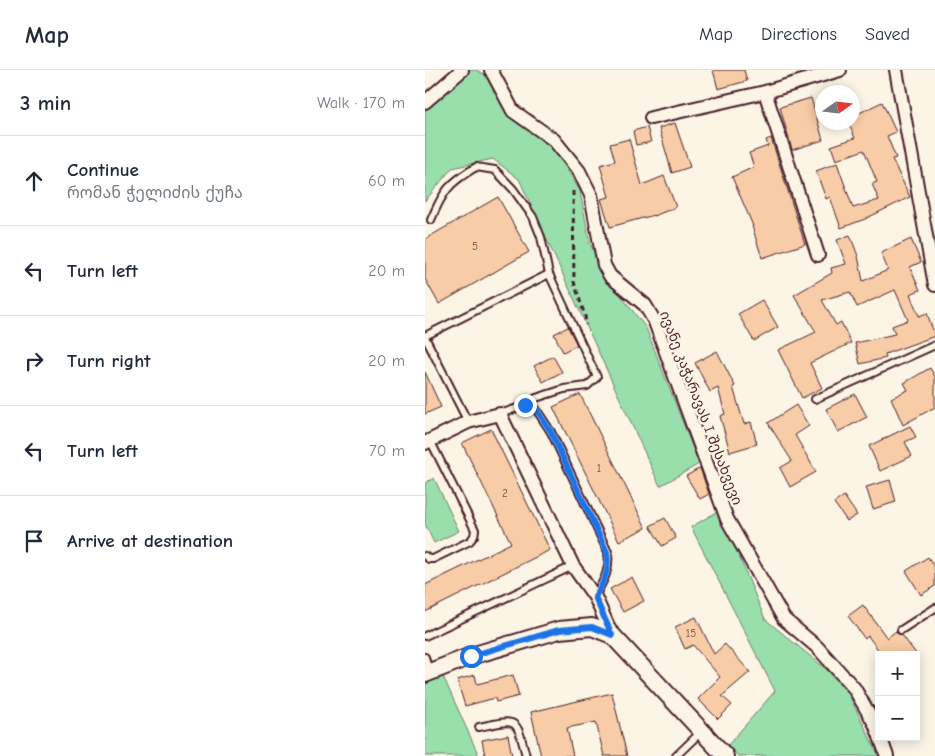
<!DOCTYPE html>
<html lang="en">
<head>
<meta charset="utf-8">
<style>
	:root { --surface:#fff; --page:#f2f2f3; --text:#1f2937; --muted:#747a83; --line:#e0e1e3 }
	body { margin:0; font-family:"Comic Neue","Noto Sans Georgian",sans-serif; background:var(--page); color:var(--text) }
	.controls { position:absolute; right:15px; bottom:15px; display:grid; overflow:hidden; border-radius:0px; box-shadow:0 2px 12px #0003 }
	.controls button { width:45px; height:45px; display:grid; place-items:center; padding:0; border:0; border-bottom:1px solid var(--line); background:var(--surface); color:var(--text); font:25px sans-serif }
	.compass { position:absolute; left:390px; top:15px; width:45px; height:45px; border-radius:50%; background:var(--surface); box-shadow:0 2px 12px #0003; rotate:76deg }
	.stop { position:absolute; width:15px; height:15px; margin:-11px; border:4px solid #1a73e8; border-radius:50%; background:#fff }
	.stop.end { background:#1a73e8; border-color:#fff; box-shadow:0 1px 5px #0008 }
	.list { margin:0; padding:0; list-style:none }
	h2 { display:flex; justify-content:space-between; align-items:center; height:65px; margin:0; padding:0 20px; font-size:21px }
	h2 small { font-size:16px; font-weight:400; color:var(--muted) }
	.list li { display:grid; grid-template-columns:32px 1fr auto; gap:15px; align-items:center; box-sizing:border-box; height:90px; padding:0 20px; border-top:1px solid var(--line) }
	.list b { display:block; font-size:19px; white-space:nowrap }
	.list p { margin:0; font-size:16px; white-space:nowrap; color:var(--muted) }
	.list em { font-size:16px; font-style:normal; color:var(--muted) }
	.icon { flex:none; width:28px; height:28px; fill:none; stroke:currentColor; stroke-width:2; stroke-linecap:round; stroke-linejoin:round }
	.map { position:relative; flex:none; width:510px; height:686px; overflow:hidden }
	header { display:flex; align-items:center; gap:30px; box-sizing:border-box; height:70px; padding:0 25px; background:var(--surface); border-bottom:1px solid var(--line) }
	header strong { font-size:24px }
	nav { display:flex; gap:28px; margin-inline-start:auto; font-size:18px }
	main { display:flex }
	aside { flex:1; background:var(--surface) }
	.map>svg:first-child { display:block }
	.green { fill:#98dfac; stroke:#717f6c }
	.building { fill:#f7cca6; stroke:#4a1f2b }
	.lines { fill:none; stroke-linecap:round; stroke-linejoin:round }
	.service-casing { stroke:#4a1f2b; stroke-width:10 }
	.minor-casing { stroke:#4a1f2b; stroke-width:16 }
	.tertiary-casing { stroke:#4a1f2b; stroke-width:20 }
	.path { stroke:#4a1f2b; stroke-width:3; stroke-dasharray:5 4; stroke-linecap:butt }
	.service { stroke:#fcf5e5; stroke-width:6 }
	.minor { stroke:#fcf5e5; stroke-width:12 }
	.tertiary { stroke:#fcf5e5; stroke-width:16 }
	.route { stroke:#1a73e8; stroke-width:6 }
	.labels { text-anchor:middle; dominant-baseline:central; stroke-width:5; stroke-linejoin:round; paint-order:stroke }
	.number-label { font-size:11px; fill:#754a4a }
	.street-label { font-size:14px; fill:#4a1f2b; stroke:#fcf5e5 }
</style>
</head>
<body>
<header>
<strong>Map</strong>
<nav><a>Map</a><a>Directions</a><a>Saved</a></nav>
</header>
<main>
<aside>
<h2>3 min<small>Walk · 170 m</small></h2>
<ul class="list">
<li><svg class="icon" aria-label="ahead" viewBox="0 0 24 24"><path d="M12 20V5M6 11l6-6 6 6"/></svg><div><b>Continue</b><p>რომან ჭელიძის ქუჩა</p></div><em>60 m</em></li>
<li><svg class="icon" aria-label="left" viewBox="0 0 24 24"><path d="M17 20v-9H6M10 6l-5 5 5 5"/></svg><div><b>Turn left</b></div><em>20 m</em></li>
<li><svg class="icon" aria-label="right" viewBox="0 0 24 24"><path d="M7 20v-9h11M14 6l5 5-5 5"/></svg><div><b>Turn right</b></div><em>20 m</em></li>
<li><svg class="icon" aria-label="left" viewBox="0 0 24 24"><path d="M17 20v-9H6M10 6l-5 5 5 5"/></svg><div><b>Turn left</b></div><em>70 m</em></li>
<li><svg class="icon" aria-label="arrive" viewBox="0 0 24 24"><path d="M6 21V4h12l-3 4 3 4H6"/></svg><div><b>Arrive at destination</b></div></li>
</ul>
</aside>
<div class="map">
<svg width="510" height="686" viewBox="0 0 510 686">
	<rect width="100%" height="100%" fill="#fcf5e5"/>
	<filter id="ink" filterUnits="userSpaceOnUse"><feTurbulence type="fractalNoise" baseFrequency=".02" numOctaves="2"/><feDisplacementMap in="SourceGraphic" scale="10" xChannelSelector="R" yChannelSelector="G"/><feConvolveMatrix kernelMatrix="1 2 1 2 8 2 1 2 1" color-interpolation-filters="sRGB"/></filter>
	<g filter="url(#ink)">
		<path class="green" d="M 44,0 L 51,0 L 61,5 L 85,47 L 127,74 L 155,121 L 165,173 L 177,201 L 221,258 L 274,394 L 235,416 L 94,109 L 68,89 L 27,98 L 0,131 L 0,40 Z
			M 9,408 L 34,461 L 9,473 L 0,454 L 0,413 Z
			M 295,440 L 340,549 L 418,613 L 454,686 L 313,686 L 303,675 L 350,621 L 266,457 Z
			M 17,604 L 54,686 L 0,686 L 0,612 Z"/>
		<path class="building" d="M 288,0 L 319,0 L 322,11 L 293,19 Z
			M 386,28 L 398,70 L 367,80 L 355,37 Z
			M 457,32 L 471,62 L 462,66 L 471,88 L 467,89 L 485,127 L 440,149 L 416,158 L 405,127 L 401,129 L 391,101 L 412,93 L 428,138 L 454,130 L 447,114 L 452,112 L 439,80 L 411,90 L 406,76 L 430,68 L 423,52 L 428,52 L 428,46 Z
			M 250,53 L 265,97 L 247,103 L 234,58 Z
			M 222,57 L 226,72 L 211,75 L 208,61 Z
			M 346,68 L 380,174 L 337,188 L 327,156 L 328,156 L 307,107 L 329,97 L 324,83 L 343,76 L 341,70 Z
			M 204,69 L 217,115 L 239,106 L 251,137 L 229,146 L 229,145 L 185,157 L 176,129 L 184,127 L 175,95 L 190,91 L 185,74 Z
			M 73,127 L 104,182 L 14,234 L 0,209 L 0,169 Z
			M 425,165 L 433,186 L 438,211 L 463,200 L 456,183 L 486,169 L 496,192 L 485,197 L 495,220 L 485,224 L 494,246 L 502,243 L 510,266 L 460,284 L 461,288 L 435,294 L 430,273 L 470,264 L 467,256 L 483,250 L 470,220 L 432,237 L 425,222 L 397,230 L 411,255 L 416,252 L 426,273 L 385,293 L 397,318 L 377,328 L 353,280 L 391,262 L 369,225 L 407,203 L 406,198 L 421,194 L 412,170 Z
			M 337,230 L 353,257 L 329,271 L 313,244 Z
			M 143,257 L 152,275 L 138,282 L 129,264 Z
			M 292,281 L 310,316 L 308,317 L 319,354 L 326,352 L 332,374 L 305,382 L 295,346 L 300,344 L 293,318 L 285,322 L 270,293 Z
			M 128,286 L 137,302 L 118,312 L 109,296 Z
			M 505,298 L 510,307 L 510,337 L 478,355 L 466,328 L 483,320 L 479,313 Z
			M 0,302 L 16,337 L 0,344 Z
			M 155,324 L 221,458 L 194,471 L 128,337 Z
			M 430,324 L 442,347 L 413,362 L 401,339 Z
			M 371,335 L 384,356 L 370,365 L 391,402 L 365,417 L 355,398 L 367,391 L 343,353 Z
			M 485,356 L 491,367 L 480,372 L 487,386 L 455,401 L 444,376 Z
			M 66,359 L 125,480 L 0,542 L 0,515 L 86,473 L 37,373 Z
			M 275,398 L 284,424 L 275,429 L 261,406 Z
			M 465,410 L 471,432 L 448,439 L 441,417 Z
			M 419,426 L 432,445 L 422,451 L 409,433 Z
			M 240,448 L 251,468 L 237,476 L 225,456 Z
			M 503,487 L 510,498 L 510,516 L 496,525 L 481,501 Z
			M 207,507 L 219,531 L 198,542 L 185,519 Z
			M 438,535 L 462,568 L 471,561 L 473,564 L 477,565 L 492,585 L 457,585 L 443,566 L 440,569 L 423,546 Z
			M 271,547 L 289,584 L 300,574 L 325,602 L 297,626 L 307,635 L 293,649 L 273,629 L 295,607 L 268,575 L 260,579 L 250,557 Z
			M 50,605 L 52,614 L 88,605 L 94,626 L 71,632 L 70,628 L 40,636 L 32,610 Z
			M 187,623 L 202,686 L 179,686 L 171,652 L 142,658 L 148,686 L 116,686 L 106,642 Z
			M 83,665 L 87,686 L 60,686 L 57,670 Z"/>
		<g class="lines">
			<defs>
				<path id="service" d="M 6,150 C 18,121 24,113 51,97 L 70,100 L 88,119 L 108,147 L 116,167 L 124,204 L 172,307 L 162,316 L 139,319 L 111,328 L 101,335 L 75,344
					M 0,266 L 124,204
					M 0,267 L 43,352
					M 390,329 L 510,275
					M 101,335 L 111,339 L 126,362 L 183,482 C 185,501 179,510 170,526
					M 0,486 L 4,489 L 8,489 L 45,471 L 49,466 L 50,460 L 5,370
					M 476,560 L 510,538
					M 0,566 L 148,496
					M 0,587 L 4,602
					M 54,657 C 93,649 91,647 101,686
					M 251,686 L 277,661"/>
				<path id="minor" d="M 66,0 L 88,41 L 129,70 L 154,101 L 166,125 L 179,195 L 185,206 L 220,235 L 230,252 L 302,449 L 359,549 L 392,577 L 429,618 L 450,654 L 454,664
					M 471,0 L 510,215
					M 340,22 L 393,185
					M 0,32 L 37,0
					M 226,48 L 340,22 L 415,0
					M 0,373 L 43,352 L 75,344 L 148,496 L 170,527 L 187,565
					M 455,667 L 462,686"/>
				<path id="tertiary" d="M 0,604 L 46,586 L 134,560 L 167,557 L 187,565 L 300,686"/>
			</defs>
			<use href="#service" class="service-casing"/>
			<use href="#minor" class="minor-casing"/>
			<use href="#tertiary" class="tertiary-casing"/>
			<path class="path" d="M 148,121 L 149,212 L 160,246 L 161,255"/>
			<use href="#service" class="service"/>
			<use href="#minor" class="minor"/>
			<use href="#tertiary" class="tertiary"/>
		</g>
	</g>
	<g class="lines" filter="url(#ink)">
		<path class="route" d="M 46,586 L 134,560 L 167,557 L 187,565 L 170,527 C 179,511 185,501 182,482 L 126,362 L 111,339 L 100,335"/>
	</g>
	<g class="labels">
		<g class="number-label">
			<text x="50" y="176">5</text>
			<text x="174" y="398">1</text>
			<text x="80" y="423">2</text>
			<text x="266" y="563">15</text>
		</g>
		<g class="street-label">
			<text transform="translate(276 338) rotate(69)">ივანე კაჭარავას I შესახვევი</text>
		</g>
	</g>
</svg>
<div class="controls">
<button>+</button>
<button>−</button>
</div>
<svg class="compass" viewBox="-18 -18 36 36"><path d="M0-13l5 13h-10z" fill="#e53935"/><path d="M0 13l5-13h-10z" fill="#747a83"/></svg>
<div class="stop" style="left:46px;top:586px"></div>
<div class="stop end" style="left:100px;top:335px"></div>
</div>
</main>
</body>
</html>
